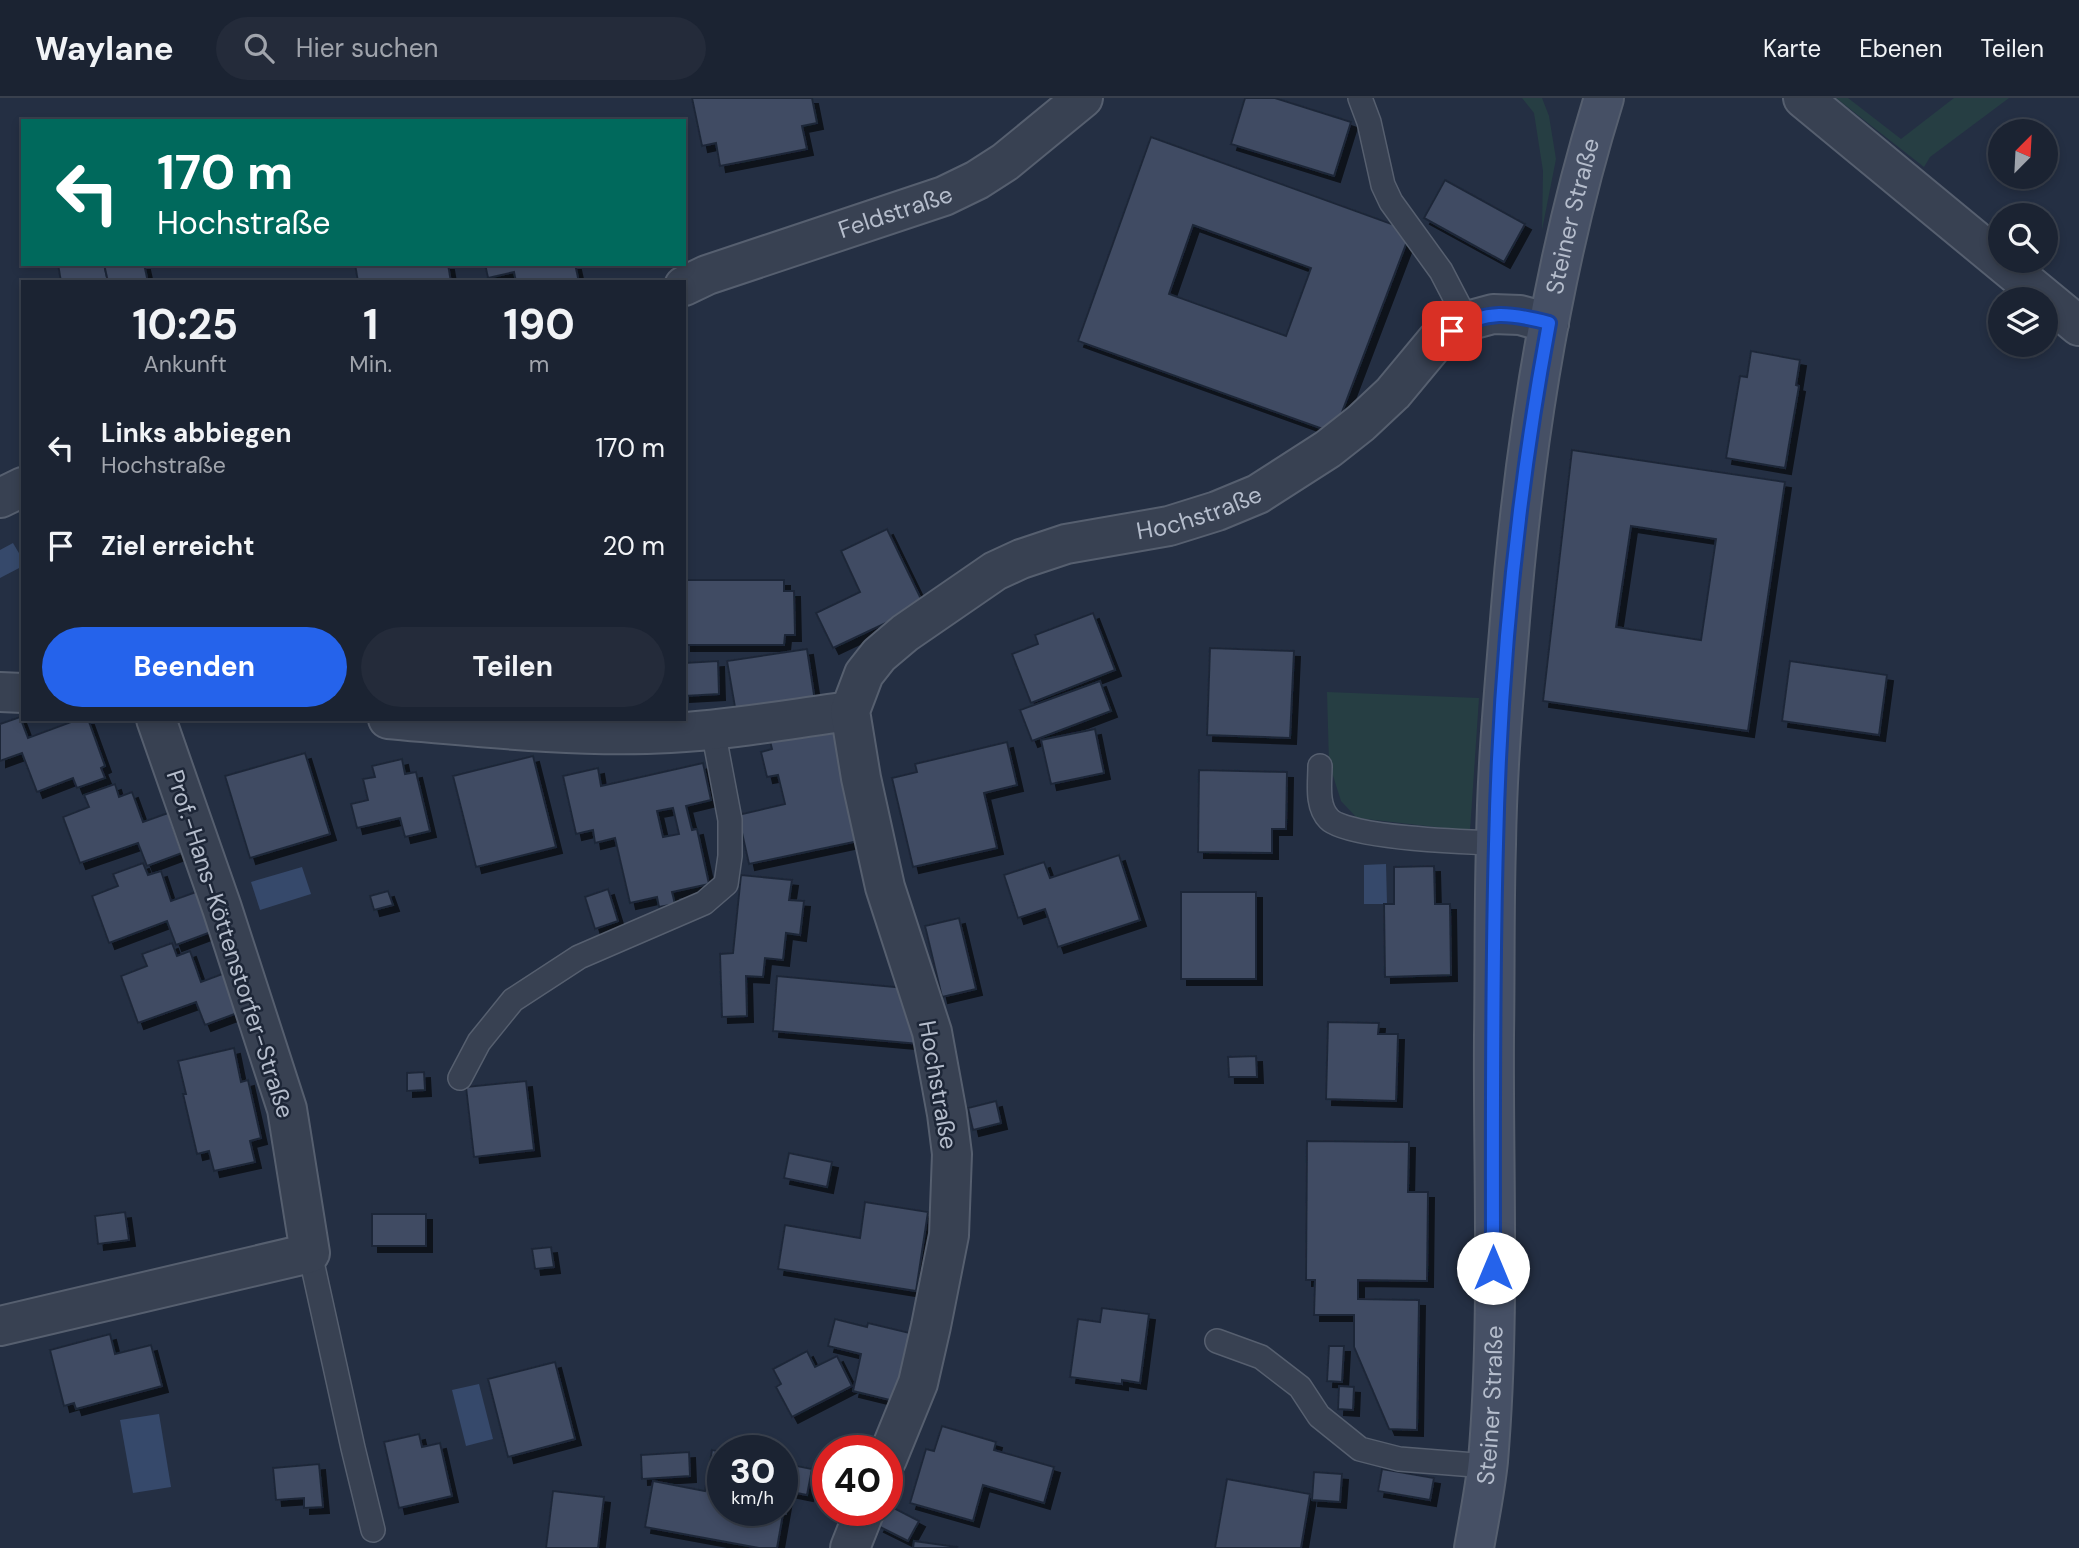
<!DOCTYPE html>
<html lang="de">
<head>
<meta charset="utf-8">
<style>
  :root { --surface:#1b2332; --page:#242b3a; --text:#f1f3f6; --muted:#a0a4ac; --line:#39404d; --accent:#2563eb }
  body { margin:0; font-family:"DM Sans",sans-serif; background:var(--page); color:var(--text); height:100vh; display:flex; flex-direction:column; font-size:26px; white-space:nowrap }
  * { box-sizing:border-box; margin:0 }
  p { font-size:23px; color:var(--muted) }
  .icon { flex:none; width:38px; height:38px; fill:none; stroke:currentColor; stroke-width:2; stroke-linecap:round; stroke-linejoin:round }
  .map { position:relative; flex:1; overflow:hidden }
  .details { position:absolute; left:21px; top:182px; width:665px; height:441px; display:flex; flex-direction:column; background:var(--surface); border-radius:0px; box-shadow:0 4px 10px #0003,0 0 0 2px var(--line) }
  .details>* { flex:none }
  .top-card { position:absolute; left:21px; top:21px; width:665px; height:147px; border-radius:0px; box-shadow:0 4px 10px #0003,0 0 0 2px var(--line); background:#00695c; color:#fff; overflow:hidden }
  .needle { width:46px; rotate:24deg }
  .controls { position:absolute; left:1988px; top:21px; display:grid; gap:14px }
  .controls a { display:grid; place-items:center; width:70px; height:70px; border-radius:50%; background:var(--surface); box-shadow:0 4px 10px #0003,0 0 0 2px var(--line); font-size:35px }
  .speed { position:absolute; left:707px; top:1337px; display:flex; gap:14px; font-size:35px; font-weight:700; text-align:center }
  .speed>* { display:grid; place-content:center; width:91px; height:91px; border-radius:50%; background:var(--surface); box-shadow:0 4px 10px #0003,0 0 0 2px var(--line); line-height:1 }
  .speed small { font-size:18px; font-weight:400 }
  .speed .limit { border:10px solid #d22; background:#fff; color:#111 }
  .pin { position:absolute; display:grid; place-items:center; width:60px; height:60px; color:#fff; margin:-30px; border-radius:14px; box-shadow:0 4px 10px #0006 }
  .me { position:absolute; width:77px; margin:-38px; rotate:0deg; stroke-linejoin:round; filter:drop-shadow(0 0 5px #0008) }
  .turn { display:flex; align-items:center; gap:24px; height:147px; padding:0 21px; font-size:32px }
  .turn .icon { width:91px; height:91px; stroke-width:2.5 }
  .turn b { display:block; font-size:49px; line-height:60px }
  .eta { display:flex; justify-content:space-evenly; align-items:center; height:119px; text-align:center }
  .eta b { font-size:42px; font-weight:700; line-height:49px }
  .primary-button { display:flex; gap:14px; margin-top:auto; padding:14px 21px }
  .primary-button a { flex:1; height:80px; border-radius:42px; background:var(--accent); color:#fff; font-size:28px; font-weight:700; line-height:80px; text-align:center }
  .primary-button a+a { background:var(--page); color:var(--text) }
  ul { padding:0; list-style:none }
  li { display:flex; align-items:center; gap:21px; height:98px; padding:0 21px }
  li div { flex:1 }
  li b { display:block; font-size:26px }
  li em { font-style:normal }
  header { display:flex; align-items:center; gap:42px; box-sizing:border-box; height:98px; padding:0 35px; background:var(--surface); border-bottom:2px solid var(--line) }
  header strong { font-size:33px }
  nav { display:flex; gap:38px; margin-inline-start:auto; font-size:24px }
  .search { width:490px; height:63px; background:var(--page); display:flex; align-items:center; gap:18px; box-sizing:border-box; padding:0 24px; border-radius:38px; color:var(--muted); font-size:26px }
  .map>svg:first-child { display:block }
</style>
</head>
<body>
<header>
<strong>Waylane</strong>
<div class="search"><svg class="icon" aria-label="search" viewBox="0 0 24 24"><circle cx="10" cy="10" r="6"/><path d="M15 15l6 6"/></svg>Hier suchen</div>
<nav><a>Karte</a><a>Ebenen</a><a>Teilen</a></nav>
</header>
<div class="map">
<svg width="2079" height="1450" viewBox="0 0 2079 1450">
  <defs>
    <filter id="shadow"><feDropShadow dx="6" dy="6" stdDeviation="0" flood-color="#0009"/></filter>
  </defs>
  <rect width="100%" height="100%" fill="#242f43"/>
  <g fill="#263e43">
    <polygon points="1522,0 1542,0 1549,18 1556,61 1542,132 1543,73 1534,15"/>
    <polygon points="1836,0 1848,0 1901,41 1954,0 2009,0 1930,59 1924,69"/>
    <polygon points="1327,594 1479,600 1470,733 1357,720 1341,703 1329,665"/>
  </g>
  <g fill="#36496b">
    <polygon points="13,445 23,462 23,468 0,480 0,452"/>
    <polygon points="1386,766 1387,806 1364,806 1364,767"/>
    <polygon points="302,769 311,796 260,812 251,784"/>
    <polygon points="479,1286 493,1341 466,1348 452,1292"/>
    <polygon points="159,1316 171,1389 133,1395 120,1322"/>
  </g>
  <g fill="#404c63" stroke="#1f2839" stroke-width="2" fill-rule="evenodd" filter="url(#shadow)">
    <polygon points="692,0 812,0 817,25 802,28 807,51 720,68 716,45 702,48"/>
    <polygon points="1245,0 1275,0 1351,24 1334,78 1231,46"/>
    <path d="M1151 39 1411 133 1334 335 1078 243ZM1193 127 1311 170 1286 238 1169 196Z"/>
    <polygon points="1445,82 1525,126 1504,164 1424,120"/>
    <polygon points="58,166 104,166 108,184 61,184"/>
    <polygon points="104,166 144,166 148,184 108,184"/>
    <polygon points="355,166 448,166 451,184 358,184"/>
    <polygon points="485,166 575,166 579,184 516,184 514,174 488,180"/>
    <polygon points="1751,253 1800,262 1796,287 1799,288 1785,370 1726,360 1740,278 1747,279"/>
    <path d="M1572 352 1785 384 1748 633 1543 603ZM1631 428 1716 441 1701 542 1616 529Z"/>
    <polygon points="887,431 924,507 833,550 816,515 860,494 841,453"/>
    <polygon points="684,482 784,482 784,493 794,493 795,537 785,537 784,547 685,547"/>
    <polygon points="1093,515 1115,572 1031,605 1012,556 1038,546 1035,537"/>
    <polygon points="1210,550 1294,553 1290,640 1207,637"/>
    <polygon points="807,551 815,603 736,615 727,563"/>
    <polygon points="718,563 719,596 684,598 684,565"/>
    <polygon points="1790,563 1887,577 1879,637 1782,623"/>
    <polygon points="1100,583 1111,613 1032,643 1020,612"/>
    <polygon points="20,619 28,640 79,621 88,621 105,668 101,670 105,680 77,690 73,680 37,694 22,655 0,663 0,626"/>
    <polygon points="836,620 863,742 749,766 738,717 785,706 778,677 767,679 761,654 772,651 768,635"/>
    <polygon points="1095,631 1104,675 1051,686 1041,642"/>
    <polygon points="1007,644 1017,687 984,695 997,750 913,769 892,680 917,674 915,666"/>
    <polygon points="305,655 330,736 250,760 225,678"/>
    <polygon points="533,658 556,749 476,769 453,678"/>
    <polygon points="402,661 405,676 416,674 430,733 405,739 400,720 357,730 351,706 368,702 363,681 375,679 372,668"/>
    <path d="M703 665 711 702 686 708 692 732 697 731 709 786 672 794 675 806 659 809 657 799 630 805 615 740 595 745 593 732 576 736 563 678 598 670 601 688ZM673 710 679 736 663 739 657 713Z"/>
    <polygon points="1199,672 1287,674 1286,731 1272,731 1272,755 1198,754"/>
    <polygon points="115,686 119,699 132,694 143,724 168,715 182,755 147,768 138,745 80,765 63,719 89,709 84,697"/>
    <polygon points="1119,757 1140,822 1058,849 1045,811 1018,820 1004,777 1044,764 1050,780"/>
    <polygon points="143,765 148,777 161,773 171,803 196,794 211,834 176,847 167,823 109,845 92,798 118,788 113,776"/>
    <polygon points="1434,768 1435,806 1450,806 1451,877 1385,879 1384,806 1394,806 1394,769"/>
    <polygon points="741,777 792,782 789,802 804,803 800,837 786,835 783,862 765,860 763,879 746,878 747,918 722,919 720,856 733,855"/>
    <polygon points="608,791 618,823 595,831 585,799"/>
    <polygon points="388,793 393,807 374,812 370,798"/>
    <rect x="1181" y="794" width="75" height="87"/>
    <polygon points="959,820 976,891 942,899 925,828"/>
    <polygon points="172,845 177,858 190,853 201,884 225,875 240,914 205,927 196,904 138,925 121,878 147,868 142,856"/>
    <polygon points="777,878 916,891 931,947 773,933"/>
    <polygon points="1328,924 1379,925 1378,936 1398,936 1396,1003 1326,1001"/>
    <polygon points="234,950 241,984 248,982 261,1040 250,1043 255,1064 214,1073 209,1053 197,1056 183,996 186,996 178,963"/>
    <polygon points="1256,958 1257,979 1229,979 1228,959"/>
    <polygon points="424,974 425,992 407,993 407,975"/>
    <polygon points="526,983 534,1052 474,1059 466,989"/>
    <polygon points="996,1003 1001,1025 973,1032 968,1010"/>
    <polygon points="1307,1043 1409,1044 1408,1094 1428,1094 1427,1183 1358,1182 1358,1201 1419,1202 1417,1332 1389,1331 1354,1249 1354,1217 1314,1217 1315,1182 1306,1182"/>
    <polygon points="789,1055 832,1064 827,1089 784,1080"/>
    <polygon points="865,1104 928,1114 916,1193 778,1171 785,1127 860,1140"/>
    <polygon points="125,1114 129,1142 98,1146 95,1118"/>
    <rect x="372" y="1116" width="54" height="32"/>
    <polygon points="551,1149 554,1169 535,1171 532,1151"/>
    <polygon points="1102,1210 1149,1216 1140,1285 1122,1282 1122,1286 1070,1279 1078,1221 1100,1224"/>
    <polygon points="835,1221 867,1229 868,1225 914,1236 898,1304 853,1293 861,1256 828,1248"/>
    <polygon points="110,1236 115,1256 151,1247 162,1288 76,1311 74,1305 64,1308 50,1252"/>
    <polygon points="1329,1248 1344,1248 1342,1284 1327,1283"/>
    <polygon points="807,1253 815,1269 837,1258 852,1288 792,1319 776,1289 781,1286 773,1271"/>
    <polygon points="555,1264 575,1341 508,1359 488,1281"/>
    <polygon points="1339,1288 1354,1289 1353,1312 1338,1311"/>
    <polygon points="942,1328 996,1344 994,1352 1054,1369 1044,1405 983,1387 973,1423 910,1405 926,1351 934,1353"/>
    <polygon points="419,1336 422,1349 440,1345 452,1398 399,1410 384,1344"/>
    <polygon points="712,1352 723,1354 723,1412 782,1412 782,1365 812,1371 807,1397 787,1393 777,1450 759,1450 645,1429 653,1383 705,1393"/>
    <polygon points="689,1354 690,1378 642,1381 641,1357"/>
    <polygon points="319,1366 323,1409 304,1410 304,1400 276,1402 273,1370"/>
    <polygon points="1382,1371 1434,1380 1430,1402 1378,1393"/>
    <polygon points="1314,1374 1342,1376 1340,1404 1312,1402"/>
    <polygon points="1227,1381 1310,1396 1301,1450 1215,1450"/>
    <polygon points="553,1393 604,1399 598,1450 546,1450"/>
    <polygon points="888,1407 919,1423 908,1443 878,1428 887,1412"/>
    <polygon points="914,1443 957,1449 956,1450 913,1450"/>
  </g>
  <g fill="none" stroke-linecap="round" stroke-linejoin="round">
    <defs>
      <g id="lane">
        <polyline points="1360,0 1369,24 1383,87 1391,104 1441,173 1467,223"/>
        <path d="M1320 668C1320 685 1316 708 1329 721 1347 740 1465 744 1496 745"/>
        <polyline points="460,980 479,944 513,902 579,859 704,805 726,786 730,758 730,722 713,632"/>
        <polyline points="310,1155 353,1350 373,1432"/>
        <polyline points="1217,1243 1261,1259 1300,1289 1319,1318 1360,1351 1399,1361 1487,1368"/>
      </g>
      <g id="street">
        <polyline points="1803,0 2079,228"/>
        <path id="s1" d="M684 188 707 177 944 98 977 82 1005 64 1083 0"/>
        <polyline points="0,400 23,389"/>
        <polyline points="0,594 23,595"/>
        <path d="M388 621C479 629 579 640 670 635 730 632 790 621 850 613"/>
        <polyline points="0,1228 310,1155 287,1011 222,810 156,621"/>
        <path id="s2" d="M887 1361 918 1285 931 1228 949 1137 952 1056 947 1016 932 934 885 789 861 680 850 613 864 576 879 557 905 535 995 473 1021 461 1066 446 1169 428 1217 413 1258 396 1328 351 1361 325 1393 295 1437 242 1467 223 1493 216 1520 217 1549 225"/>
        <polyline points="850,1450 865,1412"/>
      </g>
      <g id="secondary">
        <path id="s3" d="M1474 1450C1479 1421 1485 1392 1488 1363 1500 1222 1493 1079 1494 937 1495 874 1494 810 1496 746 1497 675 1503 604 1509 534 1523 354 1550 173 1604 0"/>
      </g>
    </defs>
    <use href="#lane" stroke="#565f6f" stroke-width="26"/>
    <use href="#street" stroke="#565f6f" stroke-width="42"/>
    <use href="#secondary" stroke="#565f6f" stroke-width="42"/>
    <use href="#lane" stroke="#384152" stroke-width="23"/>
    <use href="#street" stroke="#384152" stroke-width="38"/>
    <use href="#secondary" stroke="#465065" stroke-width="38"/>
  </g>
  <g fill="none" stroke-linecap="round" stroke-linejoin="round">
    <defs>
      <path id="route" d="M1452 233C1486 211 1511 215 1549 225 1517 396 1500 572 1496 746 1492 887 1493 1029 1493 1170"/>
    </defs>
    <use href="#route" stroke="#184099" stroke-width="18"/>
    <use href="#route" stroke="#2563eb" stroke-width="12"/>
  </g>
  <g text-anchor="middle" stroke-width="5" stroke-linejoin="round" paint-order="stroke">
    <g font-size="24" fill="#b5bdcc" stroke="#1d2637">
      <text dy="8" stroke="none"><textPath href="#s1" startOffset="224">Feldstraße</textPath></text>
      <text dy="8" stroke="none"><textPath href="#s3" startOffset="1339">Steiner Straße</textPath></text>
      <text dy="8" stroke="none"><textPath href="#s2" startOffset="1190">Hochstraße</textPath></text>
      <text transform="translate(230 846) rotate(72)" y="8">Prof.-Hans-Köttenstorfer-Straße</text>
      <text transform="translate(938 987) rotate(80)" y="8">Hochstraße</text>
      <text dy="8" stroke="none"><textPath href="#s3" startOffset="144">Steiner Straße</textPath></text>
    </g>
  </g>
</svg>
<div class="controls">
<a><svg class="needle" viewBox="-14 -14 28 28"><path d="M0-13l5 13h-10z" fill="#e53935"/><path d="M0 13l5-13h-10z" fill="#a0a4ac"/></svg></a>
<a><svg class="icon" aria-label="search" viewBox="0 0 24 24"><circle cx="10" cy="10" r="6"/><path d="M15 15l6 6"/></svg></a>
<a><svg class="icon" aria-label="layers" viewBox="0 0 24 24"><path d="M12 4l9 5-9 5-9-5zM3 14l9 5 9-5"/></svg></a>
</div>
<div class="speed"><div>30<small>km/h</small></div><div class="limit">40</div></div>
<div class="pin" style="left:1452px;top:233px;background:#d93025"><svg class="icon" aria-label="arrive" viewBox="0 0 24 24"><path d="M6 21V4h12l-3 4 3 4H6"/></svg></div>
<svg class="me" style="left:1493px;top:1170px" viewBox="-20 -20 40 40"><circle r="19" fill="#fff"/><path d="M0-13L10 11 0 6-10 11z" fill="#2563eb"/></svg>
<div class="top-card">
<div class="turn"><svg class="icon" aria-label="left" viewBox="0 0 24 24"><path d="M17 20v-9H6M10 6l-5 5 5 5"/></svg><div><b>170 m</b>Hochstraße</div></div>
</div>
<section class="details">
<div class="eta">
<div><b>10:25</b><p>Ankunft</p></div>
<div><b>1</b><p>Min.</p></div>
<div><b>190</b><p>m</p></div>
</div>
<ul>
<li><svg class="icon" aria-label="left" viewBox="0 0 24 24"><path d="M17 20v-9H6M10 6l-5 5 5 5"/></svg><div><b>Links abbiegen</b><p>Hochstraße</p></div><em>170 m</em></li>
<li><svg class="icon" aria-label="arrive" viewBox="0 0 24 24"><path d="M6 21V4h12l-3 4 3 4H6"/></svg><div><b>Ziel erreicht</b></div><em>20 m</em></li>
</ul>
<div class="primary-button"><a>Beenden</a><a>Teilen</a></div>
</section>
</div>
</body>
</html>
